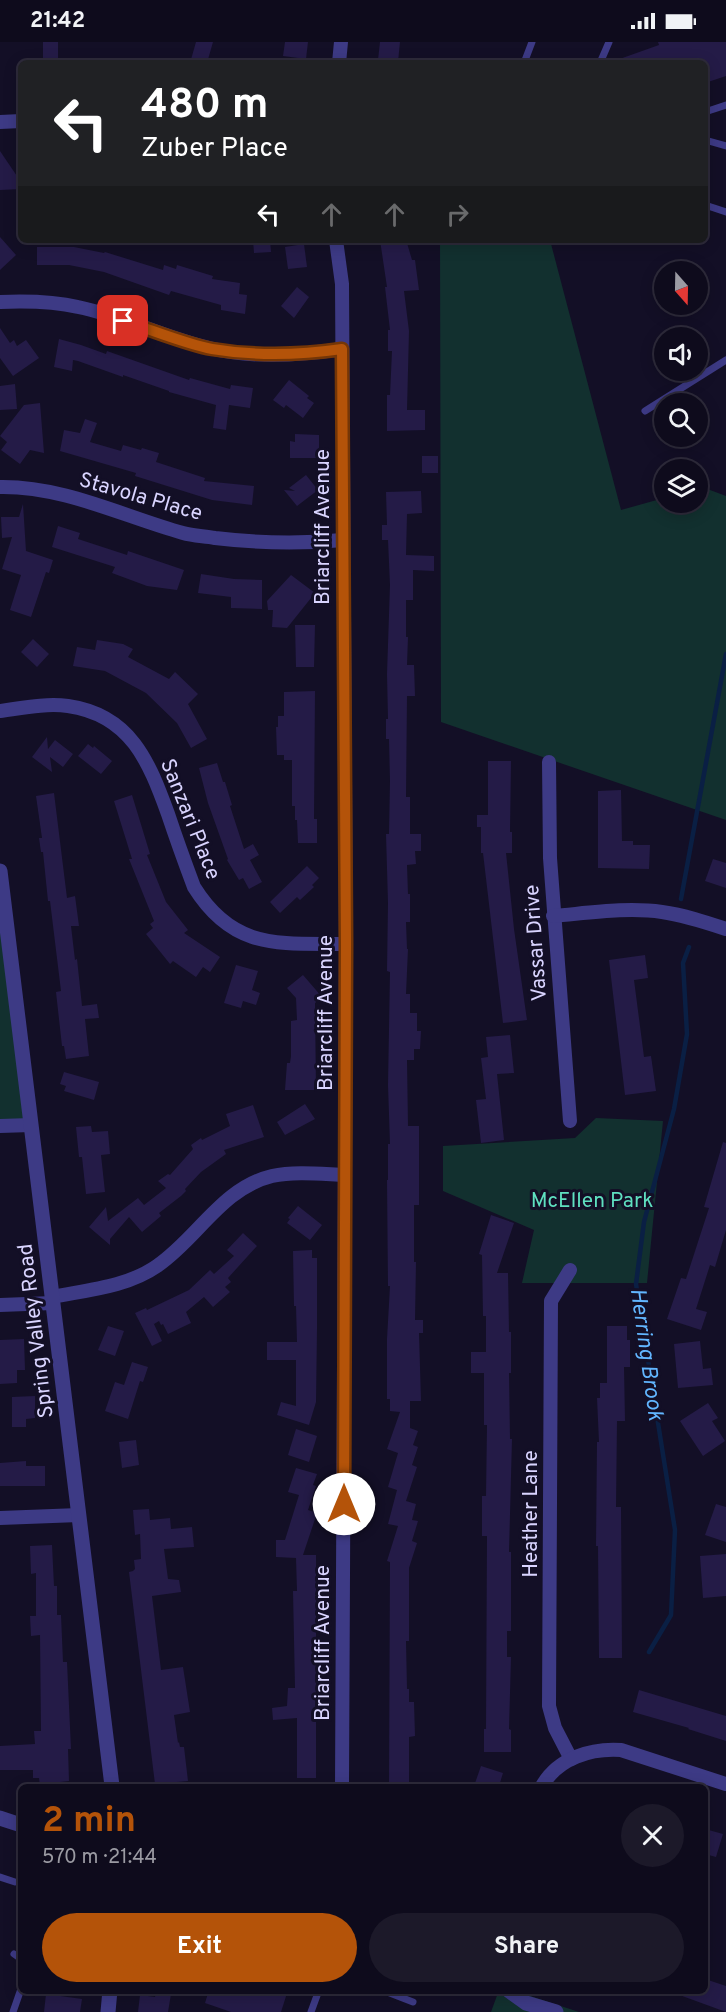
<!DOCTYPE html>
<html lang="en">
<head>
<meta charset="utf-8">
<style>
  :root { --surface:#0e0b1c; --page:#1c1929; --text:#f1f3f6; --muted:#9b9ba3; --line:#2e2b3b; --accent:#b45309 }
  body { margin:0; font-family:Overpass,sans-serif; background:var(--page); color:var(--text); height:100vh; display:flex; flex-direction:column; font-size:22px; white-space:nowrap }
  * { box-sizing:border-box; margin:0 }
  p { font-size:20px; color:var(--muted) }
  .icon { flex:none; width:33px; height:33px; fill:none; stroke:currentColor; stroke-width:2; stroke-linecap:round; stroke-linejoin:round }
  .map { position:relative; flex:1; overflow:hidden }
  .panel { position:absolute; left:18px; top:1742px; width:690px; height:210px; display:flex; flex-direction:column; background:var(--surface); border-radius:9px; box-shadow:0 3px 15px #0003,0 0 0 2px var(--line) }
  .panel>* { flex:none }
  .guide { position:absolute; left:18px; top:18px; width:690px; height:183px; border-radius:9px; box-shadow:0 3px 15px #0003,0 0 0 2px var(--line); background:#202124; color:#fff; overflow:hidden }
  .needle { width:39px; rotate:160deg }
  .fabs { position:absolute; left:654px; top:219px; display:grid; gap:12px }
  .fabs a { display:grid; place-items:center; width:54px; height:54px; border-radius:50%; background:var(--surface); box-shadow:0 3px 15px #0003,0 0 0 2px var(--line); font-size:30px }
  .pin { position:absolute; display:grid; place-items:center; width:51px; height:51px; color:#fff; margin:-26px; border-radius:12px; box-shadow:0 3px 9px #0006 }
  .me { position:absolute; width:66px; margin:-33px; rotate:0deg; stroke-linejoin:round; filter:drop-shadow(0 0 4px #0008) }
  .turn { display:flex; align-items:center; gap:21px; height:126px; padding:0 24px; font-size:27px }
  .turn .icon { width:78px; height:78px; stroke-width:2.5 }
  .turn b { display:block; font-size:42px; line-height:51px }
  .lanes { display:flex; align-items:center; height:57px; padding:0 24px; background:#0003; justify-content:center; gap:30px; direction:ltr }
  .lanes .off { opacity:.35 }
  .round { display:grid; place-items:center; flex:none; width:63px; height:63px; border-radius:32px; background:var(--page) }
  .headline { display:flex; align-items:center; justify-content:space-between; height:102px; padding:0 24px }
  h1 { font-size:36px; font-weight:700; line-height:45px; color:var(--accent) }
  .button { display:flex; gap:12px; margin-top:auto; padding:12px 24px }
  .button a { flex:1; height:69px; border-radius:36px; background:var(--accent); color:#fff; font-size:24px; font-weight:700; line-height:69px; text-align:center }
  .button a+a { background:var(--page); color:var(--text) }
  .status { display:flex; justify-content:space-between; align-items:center; height:42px; padding:0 30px; background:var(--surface); direction:ltr }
  .status svg { height:16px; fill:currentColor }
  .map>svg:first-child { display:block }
</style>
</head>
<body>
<div class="status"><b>21:42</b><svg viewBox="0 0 49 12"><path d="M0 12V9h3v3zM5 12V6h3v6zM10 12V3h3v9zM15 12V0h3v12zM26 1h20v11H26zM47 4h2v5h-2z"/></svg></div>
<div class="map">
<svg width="726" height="1970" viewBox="0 0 726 1970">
  <rect width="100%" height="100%" fill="#130f26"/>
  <g fill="#12302f">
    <polygon points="440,198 550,198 621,468 664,456 664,460 698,460 698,446 702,445 726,454 726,778 441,680"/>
    <polygon points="0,829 31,1083 0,1084"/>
    <polygon points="596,1076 663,1079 647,1241 522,1241 534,1188 443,1149 443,1104 575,1096"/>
    <polygon points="499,1948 515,1949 579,1970 491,1970"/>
  </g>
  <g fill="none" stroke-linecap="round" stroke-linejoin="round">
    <g stroke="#0a1f44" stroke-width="4.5">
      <polyline points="681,857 726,612"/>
      <polyline points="649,1610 671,1573 675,1488 636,1242 644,1180 674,1067 687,992 683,921 689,905"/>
    </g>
  </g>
  <g fill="#241b47">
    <rect x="43" y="0" width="15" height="21"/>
    <polygon points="196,0 213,0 207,21 190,21"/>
    <polygon points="285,0 308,0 306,17 283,14"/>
    <polygon points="380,0 400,0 398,20 378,18"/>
    <polygon points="658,0 726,0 726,34 705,41 705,21 614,21 614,19 659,3"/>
    <polygon points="0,109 21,140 21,147 0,148"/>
    <polygon points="0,195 16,213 0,228"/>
    <polygon points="253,198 270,198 271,210 254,211"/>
    <polygon points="380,198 399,198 399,202 407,201 412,218 415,218 419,248 404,249 409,289 407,368 425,368 425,388 387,389 387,353 390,353 392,309 388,309 388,288 390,288 385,245 387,245"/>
    <polygon points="304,202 307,225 288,227 285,205"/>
    <polygon points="37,205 74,205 104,211 105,210 163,228 164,223 176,227 177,223 213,234 212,237 240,241 239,252 247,253 245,272 221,268 221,263 171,249 169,253 104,230 69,223 37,223"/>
    <polygon points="297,245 309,255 294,276 281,264"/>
    <polygon points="0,286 10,301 14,298 17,304 26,298 39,316 13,334 0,316"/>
    <polygon points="59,297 81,303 106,312 107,309 189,338 190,336 230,347 231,343 253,346 250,366 229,363 226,388 213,386 216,363 169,350 169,349 123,333 123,335 78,319 73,318 72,329 54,325"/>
    <polygon points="289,338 309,354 307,356 314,361 303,376 286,363 284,366 273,358"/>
    <polygon points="15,342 17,367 0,368 0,344"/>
    <polygon points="40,361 44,411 30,408 20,422 1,408 7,400 0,394 24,363"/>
    <polygon points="85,377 97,381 90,400 121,409 123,403 141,408 142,406 159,411 156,420 205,436 204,439 254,444 252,463 212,458 135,434 136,431 60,409 64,388 80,391"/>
    <polygon points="295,392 319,393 319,416 290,416 290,399 295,400"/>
    <rect x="422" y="414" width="16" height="17"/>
    <polygon points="306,433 318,448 297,464 284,448 295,449 289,446"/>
    <polygon points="421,449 422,471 407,472 406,513 434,514 434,529 413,528 413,558 406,558 406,595 408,595 407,623 414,623 415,654 407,654 406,755 410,755 410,792 421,792 421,809 415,809 416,822 407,823 408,852 410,852 410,880 406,880 407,907 408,907 406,952 410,952 410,971 417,971 417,989 421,989 420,1007 414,1007 414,1018 407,1018 408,1084 419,1084 419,1163 414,1163 414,1220 416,1220 415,1278 423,1278 423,1291 419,1291 421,1359 410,1359 410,1386 418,1389 413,1403 418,1405 412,1423 417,1425 406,1459 416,1462 412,1478 418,1479 412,1499 417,1501 409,1526 409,1599 406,1599 407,1647 409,1647 409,1660 414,1660 415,1694 409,1695 409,1744 389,1744 390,1520 387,1519 398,1484 388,1482 397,1448 388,1445 398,1411 387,1407 400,1370 390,1369 390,1357 387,1357 387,1297 390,1244 388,1244 387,1138 388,1138 388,1102 390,1102 388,1043 390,930 387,929 388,861 386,792 389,792 390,739 389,697 386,697 386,677 388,677 387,632 390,543 388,498 382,498 382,483 387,483 386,450"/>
    <polygon points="23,462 26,509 53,518 49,531 46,530 31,575 10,568 21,533 2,527 12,495 2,496 1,475 19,475"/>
    <polygon points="58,484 80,491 78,497 127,513 128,509 184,528 177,548 147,544 112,531 115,525 52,505"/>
    <polygon points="201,532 234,537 262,538 262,567 231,566 231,555 198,551"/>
    <polygon points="291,533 315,551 287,586 272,585 273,568 268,568 267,559"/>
    <polygon points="295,583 315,583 314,625 296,625"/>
    <polygon points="33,597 49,612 37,625 21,610"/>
    <polygon points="97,598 123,602 133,607 128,615 169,637 175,630 198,652 188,662 207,697 191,706 177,681 146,651 105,629 73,624 77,605 95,608"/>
    <polygon points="315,649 314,777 317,777 317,801 298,801 297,778 295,778 295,764 292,764 292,718 284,718 284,713 277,713 276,685 278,685 278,674 284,674 284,650"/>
    <polygon points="47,695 48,707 55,698 73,712 63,725 50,715 52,730 32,715"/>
    <polygon points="88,702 93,706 94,704 112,719 101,732 78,714"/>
    <polygon points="488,719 511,719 510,790 512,790 512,811 506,811 514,887 527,978 503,981 483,811 481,811 481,785 477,785 477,773 488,773"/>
    <polygon points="217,721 223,740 225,740 232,763 230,764 244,807 253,802 259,813 250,818 262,840 249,847 243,836 239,838 227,818 228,817 208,761 199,726"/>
    <polygon points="621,748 622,799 633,799 633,803 650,803 649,827 598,826 598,749"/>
    <polygon points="54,751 67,856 75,854 79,884 71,884 75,918 77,917 82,964 97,962 99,976 85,977 89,1014 66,1017 64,1004 62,1004 56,950 61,949 50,859 48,859 43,810 41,810 39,796 42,796 36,754"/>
    <polygon points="132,753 150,812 147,813 166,860 188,888 184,891 220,915 210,930 203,925 196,935 173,919 170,922 146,892 153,886 150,882 154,879 129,817 132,817 114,759"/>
    <polygon points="713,817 726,821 726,846 705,839"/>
    <polygon points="307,824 319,836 312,843 314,845 300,858 297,855 280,871 270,860"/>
    <polygon points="645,913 648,936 634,938 644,1015 651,1014 656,1049 625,1053 609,918"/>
    <polygon points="236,923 258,929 252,948 260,951 256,963 243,959 241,966 224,961"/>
    <polygon points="303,933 322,955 315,961 316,1048 285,1048 287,1021 290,1021 291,1014 291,979 297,978 296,956 287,946"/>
    <polygon points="510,993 514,1031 497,1032 504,1098 481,1101 476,1058 486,1057 481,1016 488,1015 486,995"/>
    <polygon points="64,1030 99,1040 94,1058 64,1049 66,1044 60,1042"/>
    <polygon points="305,1062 315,1077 285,1093 277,1080"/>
    <polygon points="253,1063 264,1095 224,1108 226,1112 201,1130 185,1147 186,1149 181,1154 159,1171 161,1174 142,1190 129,1175 110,1197 110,1203 89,1185 106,1165 108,1179 138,1156 144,1163 166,1146 158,1139 168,1132 170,1133 193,1107 191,1103 201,1096 202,1098 230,1084 226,1072"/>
    <polygon points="91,1084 92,1090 108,1089 110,1112 101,1113 105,1150 86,1152 82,1115 79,1115 76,1085"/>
    <polygon points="723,1100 726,1101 726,1188 715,1225 710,1223 696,1267 707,1270 701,1288 667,1277 681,1236 686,1237 709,1166 704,1165"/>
    <polygon points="298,1164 322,1183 310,1198 287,1181 290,1177 288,1176"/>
    <polygon points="491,1173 514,1181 497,1231 508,1231 509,1290 511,1290 511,1331 509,1331 510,1397 512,1397 509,1510 511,1510 511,1589 507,1589 507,1615 511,1615 509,1687 511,1688 511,1710 484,1710 484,1687 486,1687 487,1494 482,1494 482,1454 486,1454 487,1383 484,1383 484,1331 471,1331 471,1310 486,1310 486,1274 483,1274 482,1213 479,1212"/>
    <polygon points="243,1191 257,1204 228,1236 231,1240 225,1245 230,1250 213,1265 204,1255 186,1270 191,1281 168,1292 163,1282 161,1283 159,1279 154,1282 153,1280 162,1299 152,1304 135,1271 146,1266 147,1268 189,1248 210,1228 214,1232 234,1214 227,1208"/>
    <polygon points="312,1208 312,1216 317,1216 317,1287 316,1360 309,1383 277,1373 281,1360 296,1364 296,1318 267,1318 267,1300 297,1300 296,1264 294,1264 293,1209"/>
    <polygon points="108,1284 124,1289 115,1314 98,1308"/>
    <polygon points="607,1284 627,1284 627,1298 630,1298 630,1325 624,1325 625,1379 617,1379 616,1465 621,1465 622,1616 599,1616 598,1504 596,1504 597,1400 599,1400 597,1356 600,1356 600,1341 607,1341"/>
    <polygon points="24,1297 25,1328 17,1328 17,1341 0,1342 0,1298"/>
    <polygon points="700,1299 703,1327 711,1326 713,1343 678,1346 674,1302"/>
    <polygon points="132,1320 148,1325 143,1340 140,1339 128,1377 105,1369 115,1340 124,1343"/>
    <polygon points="35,1354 35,1376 26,1377 26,1385 12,1385 12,1355"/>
    <polygon points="708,1361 718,1376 712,1379 725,1399 703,1414 680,1379"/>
    <polygon points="296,1387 317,1394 309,1420 288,1413"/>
    <polygon points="136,1398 139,1423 122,1426 119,1400"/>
    <polygon points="26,1419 26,1424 45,1424 45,1444 0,1444 0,1421"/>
    <polygon points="296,1426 317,1432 313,1443 316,1444 308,1468 317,1471 303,1513 316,1513 316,1736 297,1736 297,1676 273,1678 272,1666 287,1664 288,1646 295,1646 293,1549 297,1549 296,1516 276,1515 276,1498 285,1498 299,1453 288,1450"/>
    <polygon points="716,1462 726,1465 726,1500 705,1493"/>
    <polygon points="149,1467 150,1478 170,1476 171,1487 192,1485 194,1505 164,1507 168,1537 179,1538 181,1550 152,1554 161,1628 183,1625 190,1670 174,1673 178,1701 179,1700 180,1705 184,1705 188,1739 155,1742 129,1530 133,1529 135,1527 134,1518 141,1517 140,1492 135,1493 133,1468"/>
    <polygon points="52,1503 54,1544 57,1544 57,1573 61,1573 63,1620 67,1620 71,1707 68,1707 69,1739 60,1740 60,1744 40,1744 39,1736 33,1736 33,1728 0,1728 0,1704 35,1702 34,1689 41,1689 40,1593 31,1594 30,1574 36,1574 36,1531 31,1532 30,1504"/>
    <polygon points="726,1512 726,1554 703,1556 700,1514"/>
    <polygon points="639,1648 726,1674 726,1699 688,1687 689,1686 633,1670"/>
    <polygon points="481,1724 503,1731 499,1744 474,1744"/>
    <polygon points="705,1787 723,1792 716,1815 705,1812"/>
    <polygon points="705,1937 726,1944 726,1970 674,1951 675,1948 705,1948"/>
    <polygon points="209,1948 288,1948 281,1970 231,1970 205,1961"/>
    <polygon points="156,1950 171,1952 168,1970 138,1970 140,1953 155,1955"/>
    <polygon points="46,1952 82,1957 80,1970 44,1970"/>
  </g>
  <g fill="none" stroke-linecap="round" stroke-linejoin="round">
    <g stroke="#3d3a85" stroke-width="7">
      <polyline points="524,21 532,0"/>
      <polyline points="600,21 609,0"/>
      <polyline points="705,70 726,63"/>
      <polyline points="705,98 726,104"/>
      <polyline points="705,163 726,170"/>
      <polyline points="645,369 726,318"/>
      <polyline points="0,1835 15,1840"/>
      <polyline points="14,1912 21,1917"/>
      <polyline points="77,1948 110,1951"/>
      <polyline points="382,1948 413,1960"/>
      <polyline points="13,1970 21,1947"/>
      <polyline points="311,1970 319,1948"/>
    </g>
    <g stroke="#3d3a85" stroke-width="14">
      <polyline points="339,21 341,0"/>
      <polyline points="0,80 21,79"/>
      <polyline points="336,198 342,242 346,902 342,1744"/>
      <path d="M0 260C26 259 52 259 78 265 123 274 165 296 209 306 250 316 302 313 342 307"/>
      <path d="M0 445C64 444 122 474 183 491 193 494 204 494 215 496 257 501 300 502 343 498"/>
      <path d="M0 669C22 666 46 661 68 664 131 673 149 720 168 772 176 796 185 821 194 845 234 909 280 901 346 902"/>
      <polyline points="549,720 550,816 570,1079"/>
      <path d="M553 874C589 871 627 865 662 870 684 873 705 880 726 887"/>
      <polyline points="0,1084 31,1083"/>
      <polyline points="570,1228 551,1259 549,1664 555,1686 571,1717"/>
      <path d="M52 1255C87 1248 127 1245 157 1224 197 1197 222 1146 272 1134 295 1129 321 1132 345 1133"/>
      <polyline points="0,1263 53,1261"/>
      <polyline points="0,1476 79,1473"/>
      <path d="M542 1744C558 1716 591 1706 621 1708L726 1742"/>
    </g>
    <g stroke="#3d3a85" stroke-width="15">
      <polyline points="0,829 112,1744"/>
      <polyline points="0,1776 21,1783"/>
      <polyline points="508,1948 526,1961 556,1970"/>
      <polyline points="108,1970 110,1948"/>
    </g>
  </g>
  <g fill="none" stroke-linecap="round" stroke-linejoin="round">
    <defs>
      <path id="route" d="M123 279C150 287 185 302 212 307 254 314 300 313 342 307L346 902 344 1462"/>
    </defs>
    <use href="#route" stroke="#753606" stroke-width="15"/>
    <use href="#route" stroke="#b45309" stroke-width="10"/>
  </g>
  <g text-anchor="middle" stroke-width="6" stroke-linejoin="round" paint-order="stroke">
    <g font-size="21" fill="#d9d4ff" stroke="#130f26">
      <text transform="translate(141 454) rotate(16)" y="7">Stavola Place</text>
      <text transform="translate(322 485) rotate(-90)" y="7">Briarcliff Avenue</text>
      <text transform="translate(191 777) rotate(68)" y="7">Sanzari Place</text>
      <text transform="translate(535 901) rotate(-94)" y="7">Vassar Drive</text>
      <text transform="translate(325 971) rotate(-90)" y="7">Briarcliff Avenue</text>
      <text transform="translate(35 1289) rotate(-97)" y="7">Spring Valley Road</text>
      <text transform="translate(530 1472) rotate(-90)" y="7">Heather Lane</text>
      <text transform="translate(322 1601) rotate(-90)" y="7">Briarcliff Avenue</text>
    </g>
    <g font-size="21" fill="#5fe0c0" stroke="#130f26">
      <text x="592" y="1165">McEllen Park</text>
    </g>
    <g font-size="22" font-style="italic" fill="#62b6ff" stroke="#130f26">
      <text transform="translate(648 1312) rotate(82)" y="8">Herring Brook</text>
    </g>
  </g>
</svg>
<div class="fabs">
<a><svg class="needle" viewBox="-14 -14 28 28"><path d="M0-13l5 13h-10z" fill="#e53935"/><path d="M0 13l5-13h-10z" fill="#9b9ba3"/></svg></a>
<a><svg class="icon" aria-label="sound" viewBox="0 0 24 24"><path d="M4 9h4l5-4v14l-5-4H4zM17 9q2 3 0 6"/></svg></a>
<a><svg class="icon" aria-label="search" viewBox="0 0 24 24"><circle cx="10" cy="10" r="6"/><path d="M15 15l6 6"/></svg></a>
<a><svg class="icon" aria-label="layers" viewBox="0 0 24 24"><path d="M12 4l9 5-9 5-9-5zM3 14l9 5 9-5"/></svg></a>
</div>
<div class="pin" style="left:123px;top:279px;background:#d93025"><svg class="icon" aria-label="arrive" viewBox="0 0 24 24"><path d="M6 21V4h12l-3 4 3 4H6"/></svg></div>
<svg class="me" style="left:344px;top:1462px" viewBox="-20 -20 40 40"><circle r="19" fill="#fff"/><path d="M0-13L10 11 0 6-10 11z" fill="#b45309"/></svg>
<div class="guide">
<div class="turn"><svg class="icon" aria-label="left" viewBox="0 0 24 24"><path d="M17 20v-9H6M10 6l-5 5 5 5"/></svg><div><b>480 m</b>Zuber Place</div></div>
<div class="lanes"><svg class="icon" aria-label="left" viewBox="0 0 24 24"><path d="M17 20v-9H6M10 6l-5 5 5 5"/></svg><svg class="icon off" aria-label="ahead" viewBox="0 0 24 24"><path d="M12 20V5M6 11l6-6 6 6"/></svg><svg class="icon off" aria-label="ahead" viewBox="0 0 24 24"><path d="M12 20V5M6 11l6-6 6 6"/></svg><svg class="icon off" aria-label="right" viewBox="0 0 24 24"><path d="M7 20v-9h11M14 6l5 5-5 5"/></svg></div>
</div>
<section class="panel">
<div class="headline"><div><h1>2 min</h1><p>570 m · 21:44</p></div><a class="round"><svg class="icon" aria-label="close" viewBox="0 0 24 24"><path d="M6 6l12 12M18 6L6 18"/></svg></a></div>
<div class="button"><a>Exit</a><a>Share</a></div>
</section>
</div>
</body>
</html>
